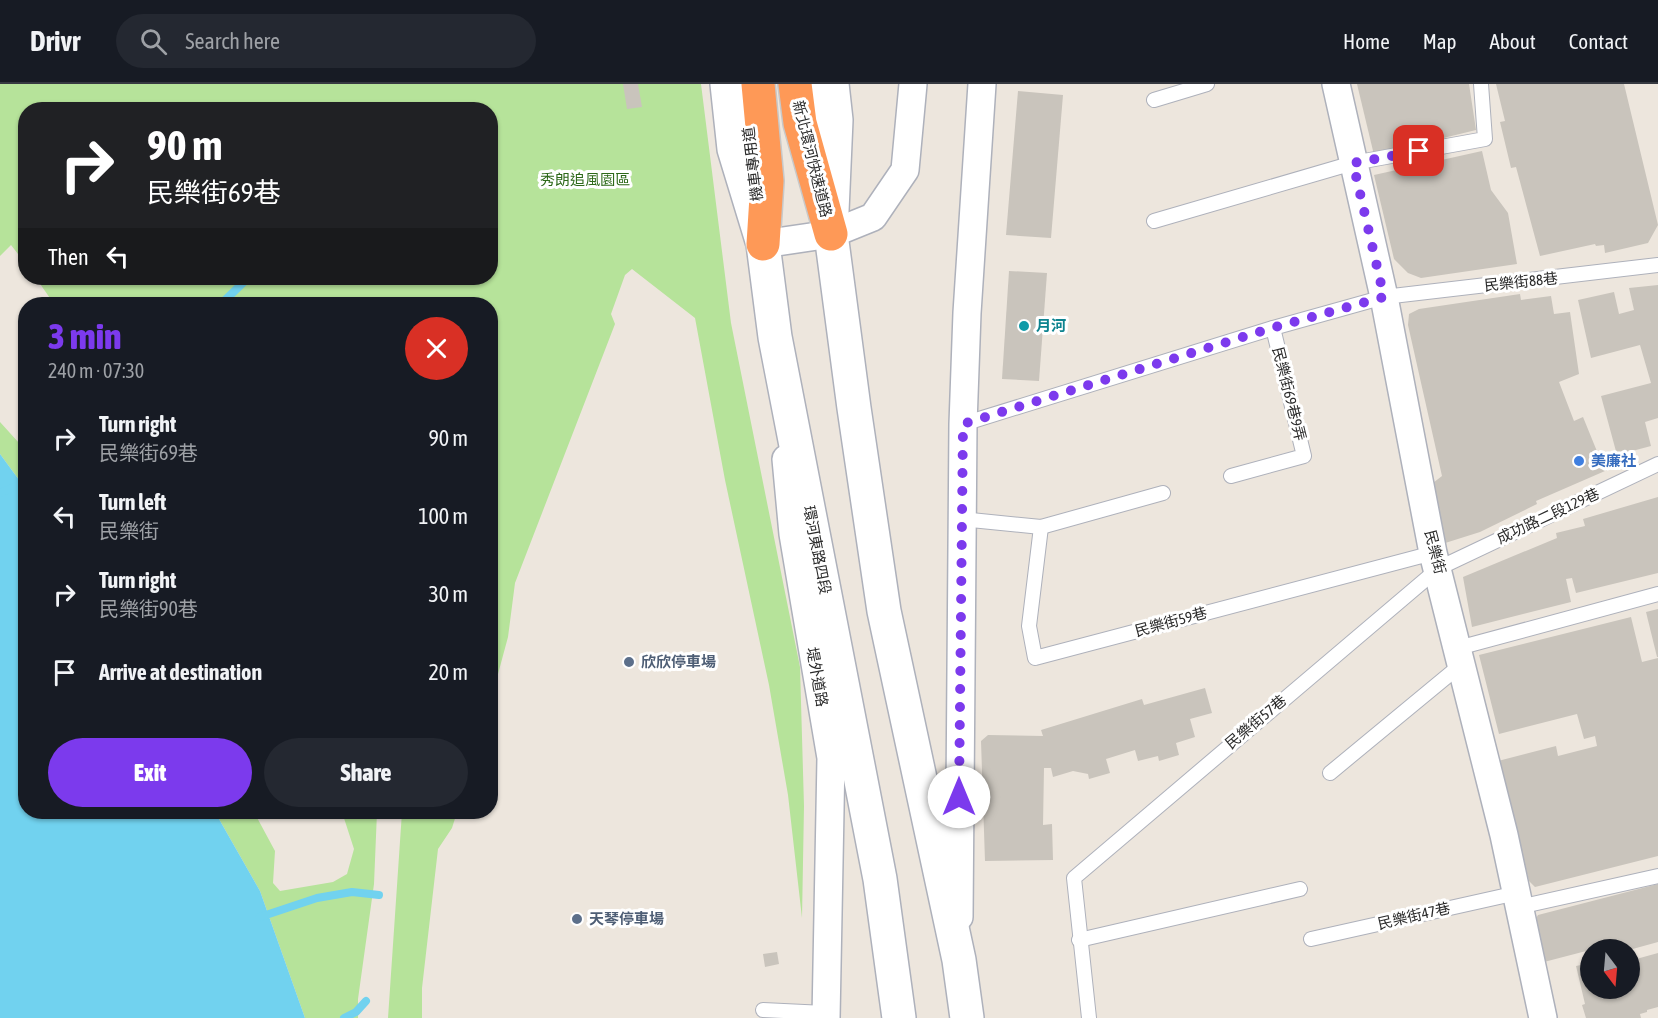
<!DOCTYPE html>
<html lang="en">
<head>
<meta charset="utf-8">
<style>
  :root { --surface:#171b24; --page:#242831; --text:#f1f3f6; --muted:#9ea1a6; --line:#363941; --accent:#7c3aed }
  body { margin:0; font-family:"Asap Condensed","Noto Sans TC",sans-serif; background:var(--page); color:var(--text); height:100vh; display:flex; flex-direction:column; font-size:22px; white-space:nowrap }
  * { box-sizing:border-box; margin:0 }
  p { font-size:20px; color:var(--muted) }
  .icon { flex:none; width:33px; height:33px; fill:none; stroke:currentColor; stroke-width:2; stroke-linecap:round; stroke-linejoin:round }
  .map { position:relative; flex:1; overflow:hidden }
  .side { position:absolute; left:18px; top:213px; width:480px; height:522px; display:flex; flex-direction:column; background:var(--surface); border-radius:24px; box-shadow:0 2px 4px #0004 }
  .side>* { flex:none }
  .hud { position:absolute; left:18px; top:18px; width:480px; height:183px; border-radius:24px; box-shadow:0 2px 4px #0004; background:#202124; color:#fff; overflow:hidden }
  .needle { width:39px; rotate:164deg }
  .tools { position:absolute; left:1580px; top:855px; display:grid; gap:12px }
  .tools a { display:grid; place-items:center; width:60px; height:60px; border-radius:50%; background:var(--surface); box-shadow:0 2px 4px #0004; font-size:30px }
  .pin { position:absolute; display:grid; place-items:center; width:51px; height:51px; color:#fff; margin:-26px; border-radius:12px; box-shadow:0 3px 9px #0006 }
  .me { position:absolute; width:66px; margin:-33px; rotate:0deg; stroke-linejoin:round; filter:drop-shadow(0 0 4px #0008) }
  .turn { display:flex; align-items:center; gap:21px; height:126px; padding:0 30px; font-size:27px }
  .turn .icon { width:78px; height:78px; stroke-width:2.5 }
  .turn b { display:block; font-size:42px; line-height:51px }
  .then { display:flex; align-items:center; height:57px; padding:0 30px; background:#0003; gap:12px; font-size:22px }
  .round { display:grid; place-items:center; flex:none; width:63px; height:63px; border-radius:32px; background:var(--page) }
  .overview { display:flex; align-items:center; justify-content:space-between; height:102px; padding:0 30px }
  h1 { font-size:36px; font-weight:800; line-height:45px; color:var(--accent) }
  .button { display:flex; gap:12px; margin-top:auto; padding:12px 30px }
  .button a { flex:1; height:69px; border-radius:36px; background:var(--accent); color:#fff; font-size:24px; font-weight:800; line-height:69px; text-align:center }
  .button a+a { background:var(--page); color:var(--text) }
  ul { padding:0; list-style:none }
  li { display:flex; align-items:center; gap:18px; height:78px; padding:0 30px }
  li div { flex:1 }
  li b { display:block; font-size:22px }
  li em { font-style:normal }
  header { display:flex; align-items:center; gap:36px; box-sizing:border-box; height:84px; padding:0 30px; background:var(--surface); border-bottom:2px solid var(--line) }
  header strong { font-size:28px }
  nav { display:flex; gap:33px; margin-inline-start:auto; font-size:21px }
  .search { width:420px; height:54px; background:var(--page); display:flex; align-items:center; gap:15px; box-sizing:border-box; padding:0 21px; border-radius:33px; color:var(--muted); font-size:22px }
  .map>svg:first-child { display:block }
</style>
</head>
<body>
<header>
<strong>Drivr</strong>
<div class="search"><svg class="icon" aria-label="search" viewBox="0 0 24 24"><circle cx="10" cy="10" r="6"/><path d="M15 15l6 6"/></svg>Search here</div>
<nav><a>Home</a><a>Map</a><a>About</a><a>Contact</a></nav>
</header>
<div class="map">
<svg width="1658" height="934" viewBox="0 0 1658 934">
  <rect width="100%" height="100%" fill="#ede6dd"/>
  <g fill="#b6e39a">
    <polygon points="0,0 701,0 731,239 800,583 804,722 802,834 788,711 769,601 725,396 695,234 632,185 625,191 611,230 615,240 515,499 508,553 491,616 490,220 54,220 36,194 490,194 490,26 26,26 25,179 11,161 0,172"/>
    <polygon points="0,338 19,359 25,356 25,404 0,370"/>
    <polygon points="215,728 254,728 275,767 273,799 280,807 333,798 347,790 354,765 342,728 377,728 374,800 358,915 358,934 305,934 260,807"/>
    <polygon points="402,728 457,728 452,744 438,765 422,904 422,934 388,934"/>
  </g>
  <polygon fill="#71d2ef" points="0,370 25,404 26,728 215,728 260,807 305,934 0,934"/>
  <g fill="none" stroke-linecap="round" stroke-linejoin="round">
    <g stroke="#71d2ef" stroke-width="8">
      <polyline points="221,220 248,194"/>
      <polyline points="0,409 26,398"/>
      <polyline points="260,833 317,814 352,808 379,811"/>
      <polyline points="344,934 356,928 366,917"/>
    </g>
  </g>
  <g fill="#c9c4bc">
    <polygon points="623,0 638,0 642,23 627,25"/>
    <polygon points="1357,0 1469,0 1476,46 1374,71"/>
    <polygon points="1496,0 1624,0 1658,141 1648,159 1605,169 1604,161 1596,162 1595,160 1540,172 1516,83 1511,84 1500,38 1505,37"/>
    <polygon points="1018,7 1063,11 1051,154 1006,151"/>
    <polygon points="1482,67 1491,106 1508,129 1517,180 1421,194 1408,189 1394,175 1374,91"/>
    <polygon points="1009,187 1047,189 1039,297 1002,295"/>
    <polygon points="1658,201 1658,334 1645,338 1651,362 1617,371 1601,312 1651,299 1640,261 1591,274 1578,216 1614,208 1619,230 1634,226 1629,204"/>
    <polygon points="1520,210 1521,216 1551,212 1554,230 1570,228 1579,290 1559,298 1574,337 1583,333 1605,387 1536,417 1537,420 1480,448 1442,460 1429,402 1442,392 1408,241 1409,230 1419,225"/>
    <polygon points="1658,413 1658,489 1576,509 1572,494 1566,495 1571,518 1472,543 1463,493 1557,454 1556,449 1585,442 1583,435"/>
    <polygon points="1658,525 1658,573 1657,573 1646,528"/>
    <polygon points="1631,533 1642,578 1658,574 1658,772 1535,803 1529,797 1498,677 1556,662 1558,672 1597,662 1595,652 1584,655 1577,630 1499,650 1479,571"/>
    <polygon points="1205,604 1212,629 1190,635 1195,653 1176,659 1179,671 1159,677 1158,672 1138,677 1135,666 1106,675 1110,689 1089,695 1088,690 1073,687 1053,693 1051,684 1044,684 1043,741 1052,740 1053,776 985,777 981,657 988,651 1043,652 1041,646 1142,615 1144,621"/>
    <polygon points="1658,800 1658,858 1629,866 1590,866 1544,878 1534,838 1538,831"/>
    <polygon points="777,868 779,880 765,883 763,870"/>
    <polygon points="1658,869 1658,923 1647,926 1647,928 1640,930 1641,934 1586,934 1582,921 1585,920 1576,882 1590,879 1590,904 1629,904 1629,877"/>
  </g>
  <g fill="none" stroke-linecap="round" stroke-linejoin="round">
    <defs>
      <g id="lane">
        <polyline points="1154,16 1207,0"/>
        <polyline points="1154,137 1353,79 1485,55 1481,0"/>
        <polyline points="963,340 1273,244 1384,213 1658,181"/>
        <polyline points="1231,392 1304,372 1273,244"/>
        <polyline points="961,435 1041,443 1163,409"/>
        <polyline points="1041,443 1029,542 1035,574 1433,469"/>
        <polyline points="1458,564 1658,510"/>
        <polyline points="1330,689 1462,580"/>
        <polyline points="1519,823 1658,792"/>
        <polyline points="1311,855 1517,809"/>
        <polyline points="1079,856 1300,805"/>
        <polyline points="763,926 825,929"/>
        <polyline points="1089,934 1074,794 1439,484 1658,380"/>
      </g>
      <g id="street">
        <polyline points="815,0 823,78"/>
        <polyline points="1336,0 1384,213 1433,469 1504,751 1543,934"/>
        <polyline points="760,141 763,160 831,150 873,133 905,86 913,0"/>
        <polyline points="786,375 793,450 831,674 826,934"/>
        <polyline points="959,833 963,340 967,229 982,0"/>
      </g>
      <g id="secondary">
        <polyline points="727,0 734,65 763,160 775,253 880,795 899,934"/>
        <polyline points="832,0 836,36 831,150 854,324 884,527 959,876 967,934"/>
      </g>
      <g id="highway">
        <polyline points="758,0 767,97 763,160"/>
        <polyline points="795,0 800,39 831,150"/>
      </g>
    </defs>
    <use href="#lane" stroke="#aeb1bb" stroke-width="16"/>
    <use href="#street" stroke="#aeb1bb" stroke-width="30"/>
    <use href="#secondary" stroke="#aeb1bb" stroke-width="36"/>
    <use href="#highway" stroke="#c8c8c8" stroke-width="36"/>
    <use href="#lane" stroke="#fff" stroke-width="14"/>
    <use href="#street" stroke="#fff" stroke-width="27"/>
    <use href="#secondary" stroke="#fff" stroke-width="33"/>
    <use href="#highway" stroke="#fe9957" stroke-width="33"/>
  </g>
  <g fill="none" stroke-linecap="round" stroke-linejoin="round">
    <polyline stroke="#7c3aed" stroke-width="10" stroke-dasharray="0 18" points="959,713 963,340 1272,244 1384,213 1353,79 1419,67"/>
  </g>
  <circle fill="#0f9aa8" stroke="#fff" stroke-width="2" cx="1024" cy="242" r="6"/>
  <circle fill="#3f7fe0" stroke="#fff" stroke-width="2" cx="1579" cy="377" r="6"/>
  <g fill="#5c6f8a" stroke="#fff" stroke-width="2">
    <circle cx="629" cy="578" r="6"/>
    <circle cx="577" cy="835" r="6"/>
  </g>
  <g text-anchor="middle" stroke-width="6" stroke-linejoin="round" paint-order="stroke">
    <g font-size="15" fill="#2b2b2b" stroke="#fff">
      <text transform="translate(812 75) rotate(76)" y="5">新北環河快速道路</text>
      <text transform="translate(753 80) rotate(-97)" y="5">機車專用道</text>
      <text transform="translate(1521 198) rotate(-6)" y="5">民樂街88巷</text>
      <text transform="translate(1289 310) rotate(76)" y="5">民樂街69巷9弄</text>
      <text transform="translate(1548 432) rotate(-25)" y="5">成功路二段129巷</text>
      <text transform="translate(817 466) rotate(79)" y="5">環河東路四段</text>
      <text transform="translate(1435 468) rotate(76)" y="5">民樂街</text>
      <text transform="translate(1171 538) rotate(-15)" y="5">民樂街59巷</text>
      <text transform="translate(817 593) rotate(80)" y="5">堤外道路</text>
      <text transform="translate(1256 638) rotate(-40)" y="5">民樂街57巷</text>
      <text transform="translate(1414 832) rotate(-13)" y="5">民樂街47巷</text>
    </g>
    <g font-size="15" fill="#2e691a" stroke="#fff">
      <text x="585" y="101">秀朗追風園區</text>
    </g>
    <g font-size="15" font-weight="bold" fill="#0d838f" stroke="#fff" text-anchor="start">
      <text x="1036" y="247">月河</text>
    </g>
    <g font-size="15" font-weight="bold" fill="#366cbe" stroke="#fff" text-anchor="start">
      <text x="1591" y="382">美廉社</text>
    </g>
    <g font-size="15" font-weight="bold" fill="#4e5e75" stroke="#fff" text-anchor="start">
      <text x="641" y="583">欣欣停車場</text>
      <text x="589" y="840">天琴停車場</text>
    </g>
  </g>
</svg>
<div class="tools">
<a><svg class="needle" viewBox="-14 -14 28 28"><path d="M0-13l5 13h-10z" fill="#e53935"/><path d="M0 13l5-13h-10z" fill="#9ea1a6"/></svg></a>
</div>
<div class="pin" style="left:1419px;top:67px;background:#d93025"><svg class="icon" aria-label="arrive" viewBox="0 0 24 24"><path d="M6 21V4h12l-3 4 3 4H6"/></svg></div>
<svg class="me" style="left:959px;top:713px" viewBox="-20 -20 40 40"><circle r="19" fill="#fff"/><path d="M0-13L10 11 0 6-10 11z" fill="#7c3aed"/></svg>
<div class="hud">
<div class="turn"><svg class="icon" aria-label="right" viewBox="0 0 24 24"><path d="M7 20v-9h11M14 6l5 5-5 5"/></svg><div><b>90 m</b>民樂街69巷</div></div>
<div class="then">Then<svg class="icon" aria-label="left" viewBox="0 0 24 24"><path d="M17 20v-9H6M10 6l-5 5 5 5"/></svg></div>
</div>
<section class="side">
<div class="overview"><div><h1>3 min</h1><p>240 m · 07:30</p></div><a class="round" style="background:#d93025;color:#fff"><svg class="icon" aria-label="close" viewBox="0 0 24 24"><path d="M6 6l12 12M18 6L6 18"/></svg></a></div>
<ul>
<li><svg class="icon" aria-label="right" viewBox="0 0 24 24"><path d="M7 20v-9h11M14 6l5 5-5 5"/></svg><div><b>Turn right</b><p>民樂街69巷</p></div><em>90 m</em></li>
<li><svg class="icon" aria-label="left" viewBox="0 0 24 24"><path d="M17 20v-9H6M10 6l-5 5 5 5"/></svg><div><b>Turn left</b><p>民樂街</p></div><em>100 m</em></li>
<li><svg class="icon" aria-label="right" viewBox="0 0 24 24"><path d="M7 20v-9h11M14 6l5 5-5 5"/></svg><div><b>Turn right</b><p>民樂街90巷</p></div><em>30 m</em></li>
<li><svg class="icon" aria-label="arrive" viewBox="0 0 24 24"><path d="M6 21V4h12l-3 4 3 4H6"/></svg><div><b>Arrive at destination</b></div><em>20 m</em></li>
</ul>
<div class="button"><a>Exit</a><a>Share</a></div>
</section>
</div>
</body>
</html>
